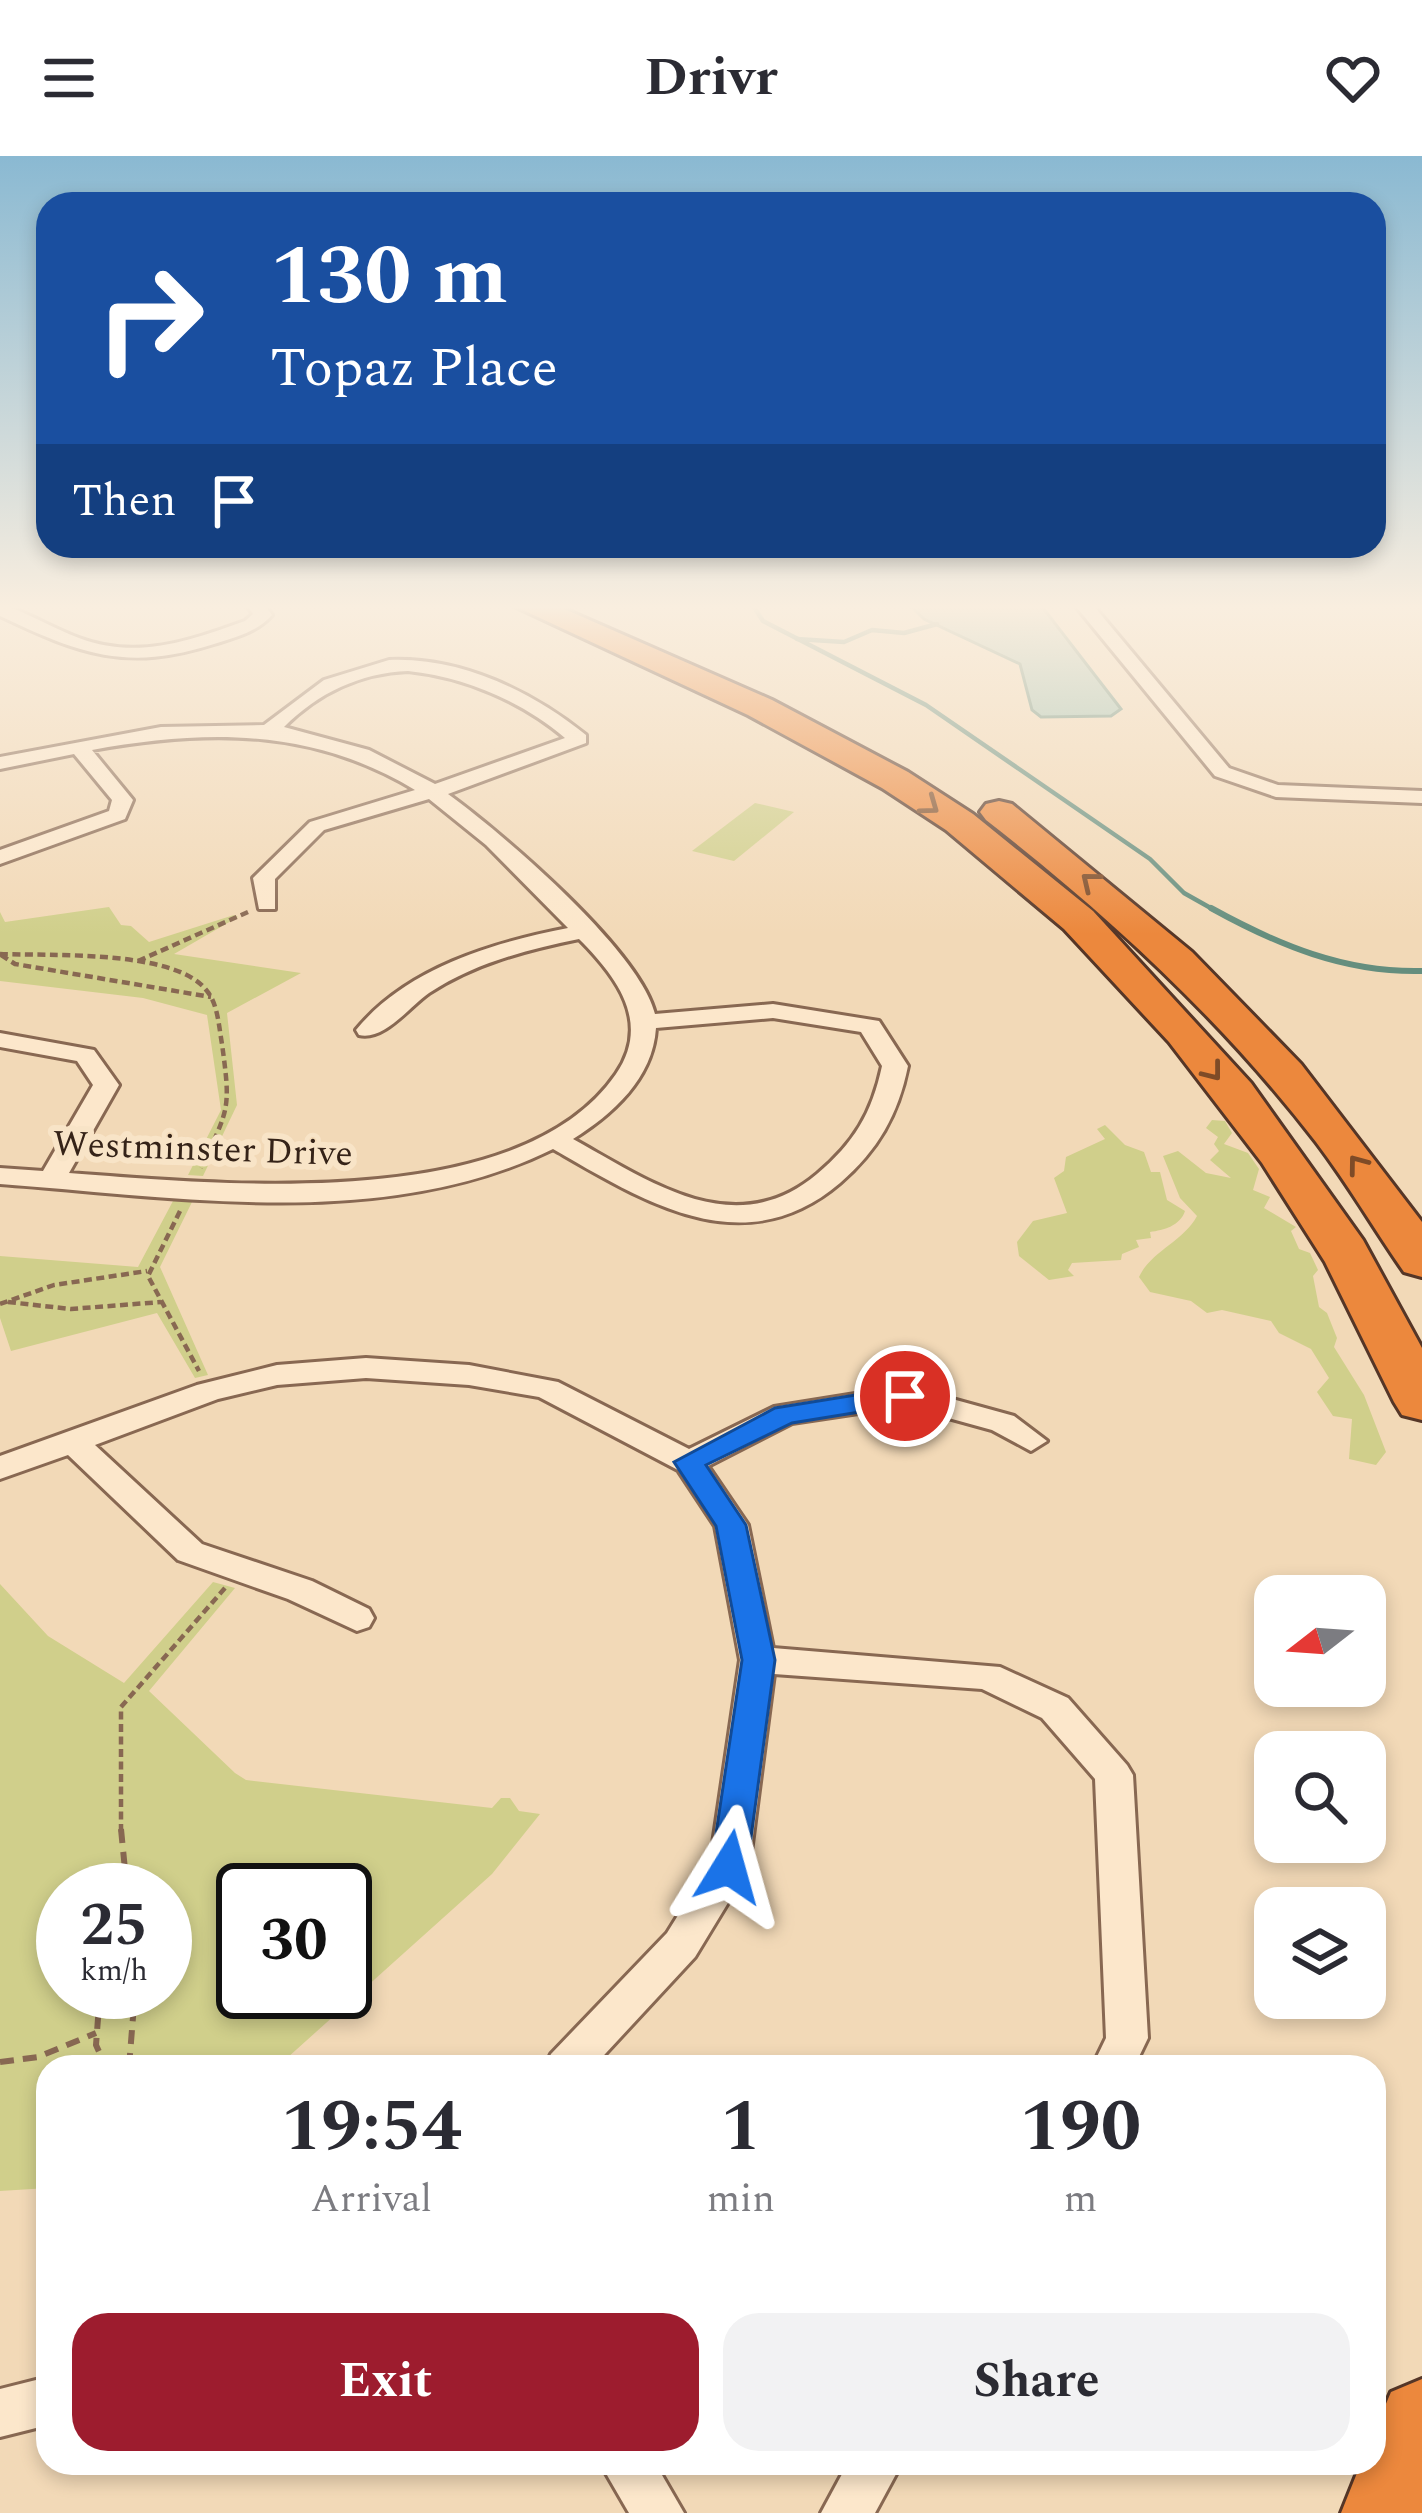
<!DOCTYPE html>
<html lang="en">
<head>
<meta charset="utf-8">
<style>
  :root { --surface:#fff; --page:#f2f2f3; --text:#2b2b33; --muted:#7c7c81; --accent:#9d1c2e }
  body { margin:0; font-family:Spectral,serif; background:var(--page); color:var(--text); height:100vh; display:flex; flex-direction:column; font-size:45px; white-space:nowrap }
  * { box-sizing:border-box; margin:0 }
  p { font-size:39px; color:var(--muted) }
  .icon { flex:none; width:66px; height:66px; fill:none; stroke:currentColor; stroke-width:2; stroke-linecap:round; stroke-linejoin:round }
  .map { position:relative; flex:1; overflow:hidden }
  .details { position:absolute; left:36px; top:1899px; width:1350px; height:420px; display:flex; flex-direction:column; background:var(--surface); border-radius:36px; box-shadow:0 6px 18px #0003 }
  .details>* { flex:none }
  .banner { position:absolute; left:36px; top:36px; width:1350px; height:366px; border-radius:36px; box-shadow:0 6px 18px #0003; background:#1a4fa0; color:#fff; overflow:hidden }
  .needle { width:78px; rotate:253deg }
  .fabs { position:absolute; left:1254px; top:1419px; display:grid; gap:24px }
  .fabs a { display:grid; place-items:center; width:132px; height:132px; border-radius:24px; background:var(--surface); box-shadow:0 6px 18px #0003; font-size:60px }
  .speed { position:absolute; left:36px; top:1707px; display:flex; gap:24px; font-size:60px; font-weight:700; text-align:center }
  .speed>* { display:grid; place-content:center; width:156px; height:156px; border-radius:50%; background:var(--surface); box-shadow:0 6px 18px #0003; line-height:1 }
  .speed small { font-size:30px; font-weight:400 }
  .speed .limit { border:6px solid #111; border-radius:18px; background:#fff; color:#111 }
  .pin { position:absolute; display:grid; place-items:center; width:102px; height:102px; color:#fff; margin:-51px; border:6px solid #fff; border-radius:50%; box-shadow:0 3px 12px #0007 }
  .me { position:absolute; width:132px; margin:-66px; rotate:8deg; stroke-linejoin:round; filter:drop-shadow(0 0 9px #0008) }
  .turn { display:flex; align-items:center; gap:42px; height:252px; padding:0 36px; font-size:54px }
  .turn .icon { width:156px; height:156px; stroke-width:2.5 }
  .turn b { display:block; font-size:84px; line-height:102px }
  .then { display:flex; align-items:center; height:114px; padding:0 36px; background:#0003; gap:24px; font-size:45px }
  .eta { display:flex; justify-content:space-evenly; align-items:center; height:204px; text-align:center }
  .eta b { font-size:72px; font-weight:700; line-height:84px }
  .action { display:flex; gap:24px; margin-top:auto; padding:24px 36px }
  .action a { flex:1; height:138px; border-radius:36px; background:var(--accent); color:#fff; font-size:48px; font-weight:700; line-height:138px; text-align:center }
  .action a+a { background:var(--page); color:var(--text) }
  header { display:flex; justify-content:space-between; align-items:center; height:156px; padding:0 36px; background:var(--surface); font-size:54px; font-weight:700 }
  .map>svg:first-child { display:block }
</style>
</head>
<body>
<header><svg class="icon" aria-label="menu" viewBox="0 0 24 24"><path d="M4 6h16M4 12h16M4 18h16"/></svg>Drivr<svg class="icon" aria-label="heart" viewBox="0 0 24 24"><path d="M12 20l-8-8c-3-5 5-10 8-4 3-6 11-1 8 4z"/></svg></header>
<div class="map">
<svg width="1422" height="2357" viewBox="0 0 1422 2357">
  <rect width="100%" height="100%" fill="#f2d9b7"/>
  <g fill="#d0cf8b" fill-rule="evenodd">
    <polygon points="755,647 794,656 734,705 692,695"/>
    <polygon points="109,751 121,769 131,770 149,786 234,759 238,761 174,798 301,817 227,857 237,949 203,1020 188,1019 221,954 207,859 143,842 0,825 0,756 5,766"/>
    <path d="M1212 964 1225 965 1232 977 1224 988 1248 997 1259 1013 1253 1034 1270 1041 1264 1052 1296 1071 1291 1075 1299 1093 1310 1097 1318 1114 1313 1120 1319 1151 1327 1157 1337 1182 1334 1191 1364 1239 1386 1296 1376 1309 1349 1303 1352 1263 1333 1260 1317 1236 1329 1222 1311 1193 1279 1177 1271 1165 1222 1154 1207 1157 1191 1145 1150 1136 1139 1121C1151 1095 1183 1086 1197 1060L1180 1042 1163 1000 1178 995 1206 1017 1231 1022 1210 1004 1219 995 1214 988 1218 981 1206 972Z"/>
    <path d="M1105 969 1125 989 1144 996 1151 1016H1160L1167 1044 1185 1055C1180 1070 1164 1074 1150 1076L1151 1082 1136 1084 1139 1091 1122 1098 1121 1104 1072 1107 1068 1114 1074 1120 1049 1124 1019 1100 1017 1086 1033 1065 1067 1057 1054 1022 1064 1015 1066 1001 1105 983 1097 973Z"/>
    <polygon points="173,1045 192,1046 160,1111 208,1219 195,1222 157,1157 11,1195 0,1162 0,1100 138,1111"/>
    <path d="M213 1426 235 1432 149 1535 235 1617 246 1624 492 1652 501 1642H510L519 1655 540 1658 492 1718 277 1911H48V2032L0 2035V1428L48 1480 124 1527ZM165 1734V1836H63V1734ZM243 1734H345V1836H243Z"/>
  </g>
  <polygon fill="#9dc1b2" stroke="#658e7e" stroke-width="3" points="909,448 1040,448 1121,553 1111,560 1041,561 1032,554 1020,508 924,463"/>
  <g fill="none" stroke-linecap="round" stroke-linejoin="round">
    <g stroke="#658e7e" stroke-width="4.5">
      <polyline points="752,448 763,465 926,549 1150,703 1184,737 1216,755"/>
      <polyline points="797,483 844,486 872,474 904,477 937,468"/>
    </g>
    <path stroke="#658e7e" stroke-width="6" d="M1211 752C1278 789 1345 817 1422 815"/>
    <defs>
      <g id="minor">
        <path d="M0 448C27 456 52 472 79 482 137 504 189 485 245 465L253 458 246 448H264L272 459C257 476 236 481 214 488 127 516 80 498 0 460Z"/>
        <polygon points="1074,448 1092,448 1229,612 1278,629 1422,635 1422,647 1276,641 1215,620"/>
        <path d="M389 504C461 501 531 535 586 579V587L448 638C502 677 640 795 655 858L773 848 879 865 908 910C898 959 878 994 840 1027 744 1109 645 1046 553 993 385 1076 179 1041 0 1028V1012L43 1015 93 929 77 905 0 891V877L94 894 119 929 69 1017C218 1028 519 1059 616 918 652 866 616 820 579 783 526 794 475 807 429 837 409 851 384 885 359 879L356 874C407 812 492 787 568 772L486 689 429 643 324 674 275 723V753H259L253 722 310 666 415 634C313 572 207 573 92 594L133 644 125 663 0 708V694L109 655 112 644 74 598 0 613V601L161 571 264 569 324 524ZM408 515C465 521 521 545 565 582L435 628 369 594 284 571C318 537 360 517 408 515ZM773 862 861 876 882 910C872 957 854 987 817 1018 735 1087 651 1026 573 983 613 958 653 922 656 872Z"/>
        <polygon points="366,1202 469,1209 558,1226 689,1293 774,1251 905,1230 1014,1260 1047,1285 1031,1295 992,1274 905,1250 792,1267 708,1310 748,1369 773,1492 1000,1511 1068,1542 1127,1609 1133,1619 1148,1882 1134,1911 1092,1911 1106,1882 1095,1623 1042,1562 982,1533 774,1518 749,1711 743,1722 695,1801 593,1911 545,1911 551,1898 667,1777 710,1708 740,1504 715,1370 678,1314 539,1241 469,1229 366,1222 277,1229 218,1243 95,1289 202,1388 312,1425 369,1453 374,1462 369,1471 357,1475 288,1443 178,1404 68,1299 0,1323 0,1300 197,1229 277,1209"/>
        <polygon points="48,2221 48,2269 0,2281 0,2233"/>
        <polygon points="600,2307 655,2307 684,2357 629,2357"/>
        <polygon points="848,2307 902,2307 875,2357 821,2357"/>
      </g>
      <g id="motorway">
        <polygon points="510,448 553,448 772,544 908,616 973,658 1093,755 1251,927 1363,1084 1422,1192 1422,1264 1402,1259 1394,1246 1325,1106 1262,1007 1169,886 1064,773 946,674 882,632 748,559"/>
        <path d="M999 645 1012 648 1192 796 1301 908 1422 1066V1121L1404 1116C1374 1073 1348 1028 1316 986 1221 863 1108 759 986 664L980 656 986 648Z"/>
        <polygon points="1422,2223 1422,2357 1341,2357 1361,2307 1374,2307 1374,2276 1391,2236"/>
      </g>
    </defs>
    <use href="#minor" stroke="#886852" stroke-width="6"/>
    <use href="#motorway" stroke="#553627" stroke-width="6"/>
    <g stroke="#886852" stroke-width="4.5" stroke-dasharray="8 4.5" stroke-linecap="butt">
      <path d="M0 798C48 800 176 793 207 835 218 848 219 872 222 888 231 954 229 952 201 1012"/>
      <polyline points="1,799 15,808 211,841"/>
      <polyline points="138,805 248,756"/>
      <polyline points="180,1055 148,1120 199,1215"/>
      <polyline points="8,1146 71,1153 161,1146"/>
      <polyline points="0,1148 54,1129 147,1115"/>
      <polyline points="121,1676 121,1551 225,1432"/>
    </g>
    <g stroke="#886852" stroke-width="6" stroke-dasharray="14 9" stroke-linecap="butt">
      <polyline points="121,1673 127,1734"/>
      <polyline points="100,1836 96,1889 106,1911"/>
      <polyline points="0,1906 38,1901 96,1877"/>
      <polyline points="129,1911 135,1836"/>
    </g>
    <use href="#minor" fill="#fce7cb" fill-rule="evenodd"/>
    <use href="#motorway" fill="#ec883d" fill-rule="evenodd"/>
  </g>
  <defs><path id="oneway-chevron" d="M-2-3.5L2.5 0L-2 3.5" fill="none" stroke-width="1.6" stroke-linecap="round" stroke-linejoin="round" transform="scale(3)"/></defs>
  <g stroke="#7e4b27">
    <use href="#oneway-chevron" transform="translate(930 650) rotate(36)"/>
    <use href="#oneway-chevron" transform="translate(1090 725) rotate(-141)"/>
    <use href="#oneway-chevron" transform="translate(1213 916) rotate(52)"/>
    <use href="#oneway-chevron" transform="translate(1357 1008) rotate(-127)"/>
  </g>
  <linearGradient id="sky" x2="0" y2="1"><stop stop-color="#8ab9d2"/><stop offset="0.58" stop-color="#f9eedf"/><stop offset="1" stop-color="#f9eedf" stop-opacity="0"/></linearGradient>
  <rect width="1422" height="778" fill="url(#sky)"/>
  <polygon fill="#1a73e8" stroke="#114b97" stroke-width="3" points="905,1231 915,1234 915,1247 792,1267 706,1309 746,1369 775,1504 747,1711 741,1721 729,1725 716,1721 711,1711 742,1504 716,1370 674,1306 775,1252"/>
  <g text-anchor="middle" stroke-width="12" stroke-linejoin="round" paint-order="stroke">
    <g font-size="36" fill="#352318" stroke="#f8e4c7">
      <text transform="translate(203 991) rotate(2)" y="13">Westminster Drive</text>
    </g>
  </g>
</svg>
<div class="fabs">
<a><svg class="needle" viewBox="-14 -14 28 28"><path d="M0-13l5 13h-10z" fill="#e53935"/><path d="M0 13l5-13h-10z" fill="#7c7c81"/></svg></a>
<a><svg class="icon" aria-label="search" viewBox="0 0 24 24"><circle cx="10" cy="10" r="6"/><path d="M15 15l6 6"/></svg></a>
<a><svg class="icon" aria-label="layers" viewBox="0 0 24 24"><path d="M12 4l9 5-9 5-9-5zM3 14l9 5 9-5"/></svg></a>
</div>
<div class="speed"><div>25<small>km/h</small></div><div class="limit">30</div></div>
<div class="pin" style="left:905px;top:1240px;background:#d93025"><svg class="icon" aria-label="arrive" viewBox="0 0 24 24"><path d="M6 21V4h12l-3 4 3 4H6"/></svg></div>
<svg class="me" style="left:729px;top:1711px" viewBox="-20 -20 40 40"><path d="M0-17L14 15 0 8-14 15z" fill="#1a73e8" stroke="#fff" stroke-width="4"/></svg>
<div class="banner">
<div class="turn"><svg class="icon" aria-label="right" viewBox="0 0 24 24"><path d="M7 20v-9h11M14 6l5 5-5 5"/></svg><div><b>130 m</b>Topaz Place</div></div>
<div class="then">Then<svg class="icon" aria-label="arrive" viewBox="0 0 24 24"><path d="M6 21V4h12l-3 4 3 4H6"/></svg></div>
</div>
<section class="details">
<div class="eta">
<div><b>19:54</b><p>Arrival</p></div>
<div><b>1</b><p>min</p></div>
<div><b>190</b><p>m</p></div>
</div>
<div class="action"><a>Exit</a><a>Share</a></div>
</section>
</div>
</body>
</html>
